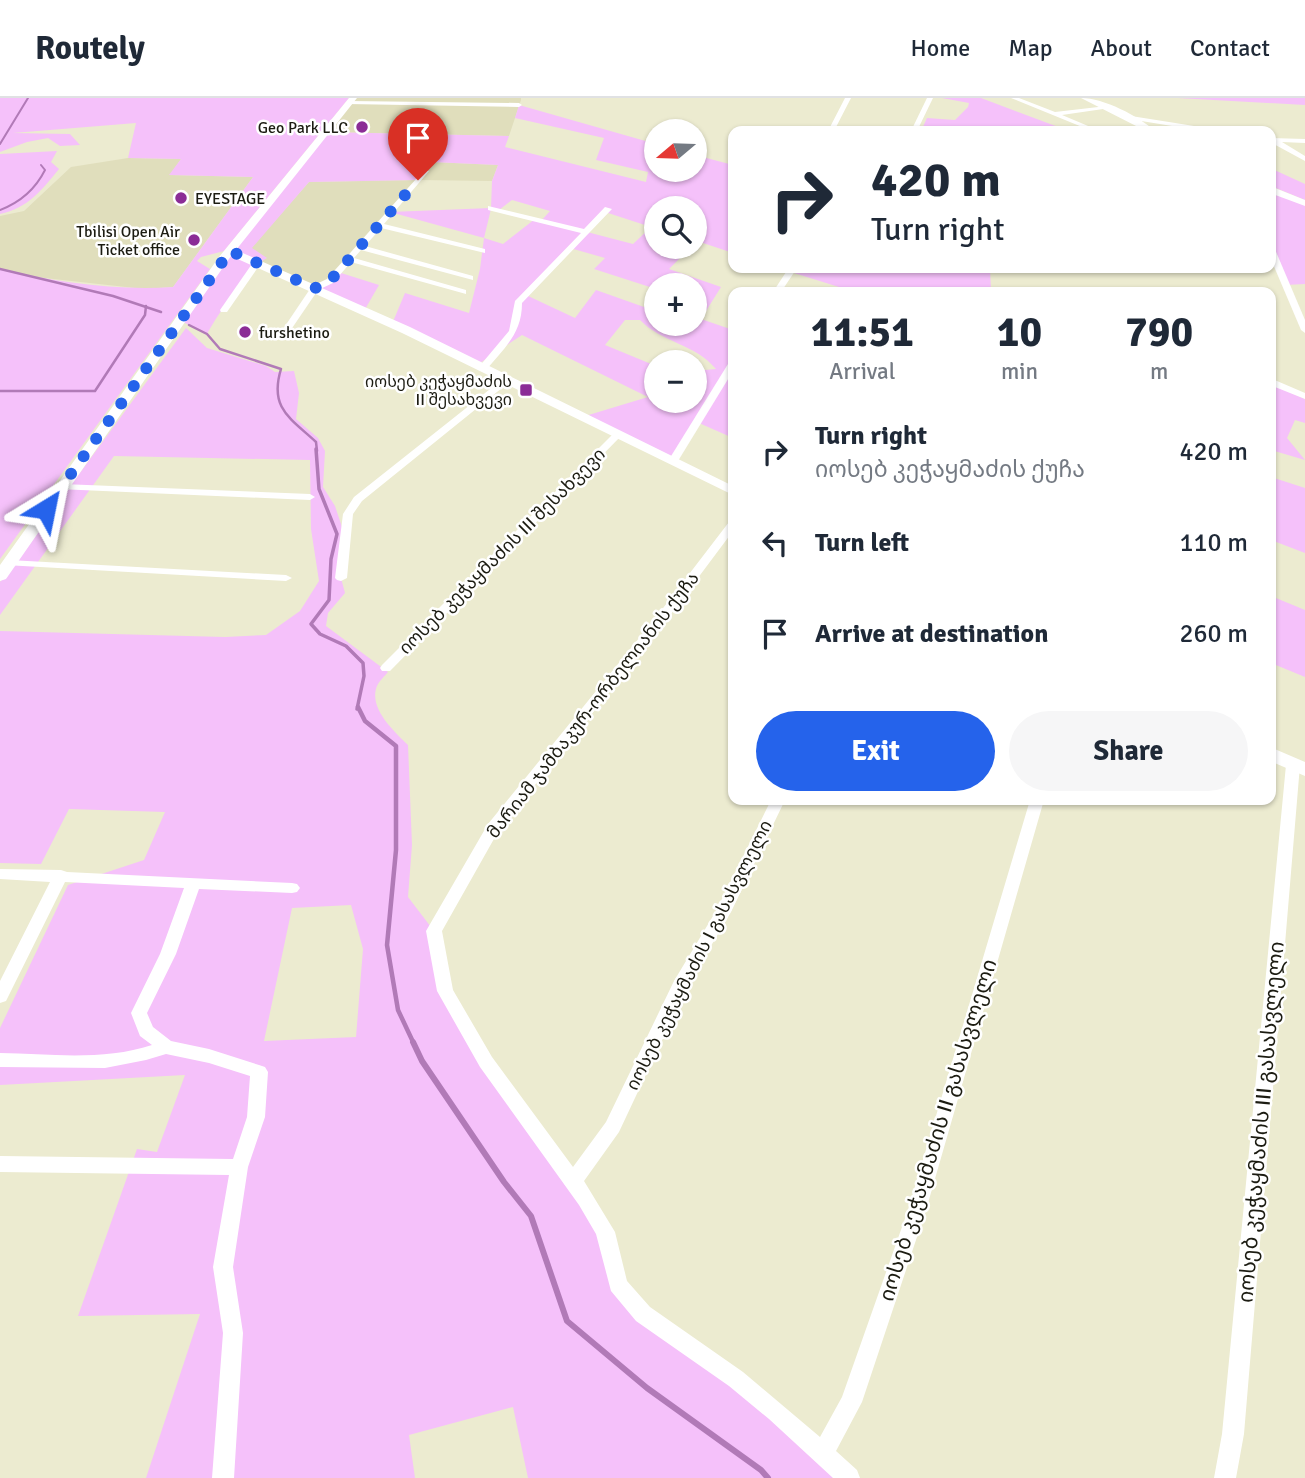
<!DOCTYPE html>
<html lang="en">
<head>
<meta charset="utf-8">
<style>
  :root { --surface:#fff; --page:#f6f6f7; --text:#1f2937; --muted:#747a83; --line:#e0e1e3; --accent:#2563eb }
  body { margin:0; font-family:Signika,"Noto Sans Georgian",sans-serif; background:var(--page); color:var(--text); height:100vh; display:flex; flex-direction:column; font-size:26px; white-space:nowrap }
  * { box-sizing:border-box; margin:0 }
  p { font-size:23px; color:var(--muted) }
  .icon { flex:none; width:38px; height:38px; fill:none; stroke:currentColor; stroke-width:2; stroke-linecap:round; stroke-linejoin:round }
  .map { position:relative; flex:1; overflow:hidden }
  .side { position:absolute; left:728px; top:189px; width:548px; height:518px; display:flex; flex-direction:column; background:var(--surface); border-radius:14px; box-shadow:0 2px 5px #0004 }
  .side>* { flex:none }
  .banner { position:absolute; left:728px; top:28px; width:548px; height:147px; border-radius:14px; box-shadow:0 2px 5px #0004; background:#fff; color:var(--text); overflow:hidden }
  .needle { width:46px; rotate:251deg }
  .tools { position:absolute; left:644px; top:21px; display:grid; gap:14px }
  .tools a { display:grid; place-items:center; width:63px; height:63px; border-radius:50%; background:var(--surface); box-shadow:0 2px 5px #0004; font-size:35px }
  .pin { position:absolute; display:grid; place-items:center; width:60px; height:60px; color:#fff; margin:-72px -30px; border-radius:50% 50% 50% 0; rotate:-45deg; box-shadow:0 0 7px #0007 }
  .pin .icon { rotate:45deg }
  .me { position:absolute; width:77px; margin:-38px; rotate:35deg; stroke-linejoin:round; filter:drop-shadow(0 0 5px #0008) }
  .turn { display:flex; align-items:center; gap:24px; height:147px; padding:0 28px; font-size:32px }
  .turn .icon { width:91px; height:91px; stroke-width:2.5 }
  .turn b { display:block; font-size:49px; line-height:60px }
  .eta { display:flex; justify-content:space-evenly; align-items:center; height:119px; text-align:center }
  .eta b { font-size:42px; font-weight:700; line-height:49px }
  .primary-button { display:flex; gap:14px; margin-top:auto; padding:14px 28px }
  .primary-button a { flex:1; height:80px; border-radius:42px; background:var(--accent); color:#fff; font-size:28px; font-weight:700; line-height:80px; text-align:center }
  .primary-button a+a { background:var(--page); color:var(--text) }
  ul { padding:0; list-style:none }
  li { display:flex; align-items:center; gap:21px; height:91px; padding:0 28px }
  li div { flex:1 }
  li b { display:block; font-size:26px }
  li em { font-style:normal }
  header { display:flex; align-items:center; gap:42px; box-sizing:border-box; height:98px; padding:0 35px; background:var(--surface); border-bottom:2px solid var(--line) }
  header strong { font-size:33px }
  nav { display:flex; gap:38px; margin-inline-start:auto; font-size:24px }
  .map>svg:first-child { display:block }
</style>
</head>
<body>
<header>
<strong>Routely</strong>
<nav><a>Home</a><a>Map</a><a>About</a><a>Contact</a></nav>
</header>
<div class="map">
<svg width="1305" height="1380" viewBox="0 0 1305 1380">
  <rect width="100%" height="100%" fill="#ecebd0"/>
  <g fill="#e0debc">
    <polygon points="353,0 521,0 521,2 509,38 325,34"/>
    <polygon points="128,60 181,61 170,77 253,79 173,189 144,191 35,179 0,171 0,118 24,113 71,69"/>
    <polygon points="431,64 498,67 492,83 418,82 330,183 315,190 257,165 251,150 309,84 418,82"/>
  </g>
  <g fill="#f5c1fa" fill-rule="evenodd">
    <path d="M0 0H349L224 153 201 159 197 163 210 171 0 461V171C55 184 117 193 173 189L253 79 169 77 181 61 128 60 136 25 13 35 70 36 80 47 60 48 48 40 27 44 0 54Z"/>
    <polygon points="942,0 981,0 1069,33 921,33 927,20 955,22 968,9 969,5"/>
    <polygon points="1178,0 1305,0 1305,7"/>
    <path d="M519 7 656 46V72H695V57L733 67V155L697 143 695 145V110H656V149H691L669 171 721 189 701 221 733 232V340L699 325 673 363 582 319 648 299 522 237 477 267 392 226 405 195 469 215 480 171 484 140 390 114 491 110 492 83 498 67 431 64 418 82 309 84 252 150 267 160C250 168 216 219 207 236L179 222 325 34 509 38 505 49 646 84 648 74 596 62 604 40 515 20ZM512 102 550 113 541 123 535 121 503 146 484 140 491 111 499 112ZM605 114 651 129 633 146 587 134ZM570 150 605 160 594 171 656 191V187H695V226H656V202L644 209 596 192 575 220 526 197ZM625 222H640C662 245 694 245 716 271L695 273V303H656V268L605 247Z"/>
    <path d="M57 53 51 64 59 71C41 93 28 110 0 116V56Z"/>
    <polygon points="1270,70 1305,86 1305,102 1271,88"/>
    <polygon points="1270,91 1305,105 1305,186 1285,187 1271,153"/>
    <polygon points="778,170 990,170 991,194 855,194"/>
    <polygon points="338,174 379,187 364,213 315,190"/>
    <path d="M186 230 207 250 266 268 275 274 294 273 299 295 296 321 318 340 325 353 323 389 335 408 344 435 341 480 345 495 328 515 326 528 388 574C385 578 379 583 377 588 368 610 394 633 408 647L412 747 408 799 434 833 445 893 586 1101 618 1187 849 1380H528L513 1309 409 1337 415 1380H146L200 1216 78 1218 137 1051 157 1054 185 977 0 987V930L68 787 144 762 165 714 69 711 41 766 0 765V533L225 539 266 537 300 513 319 483 311 431 310 362 114 358 0 517V484ZM351 807 363 851 356 939 264 943 292 810Z"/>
    <polygon points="1270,285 1305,301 1305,325 1295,322 1287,340 1305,362 1271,352"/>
    <polygon points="1271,379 1305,390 1305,455 1271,442"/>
    <polygon points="1271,498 1305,512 1305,579 1271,565"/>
  </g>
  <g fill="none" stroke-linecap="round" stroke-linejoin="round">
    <g stroke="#b17ab7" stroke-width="2">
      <polyline points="0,46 28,0"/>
      <path d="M0 112C21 104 35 92 45 72L41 67"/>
    </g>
    <g stroke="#b17ab7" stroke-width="2.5">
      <polyline points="0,171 113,198 161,214"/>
      <path d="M189 227 207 236 220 251 281 271C269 310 290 320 316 344L317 353"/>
      <polyline points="0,293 95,293 145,217 146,208"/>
    </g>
    <polyline stroke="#b17ab7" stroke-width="3.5" points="316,351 319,391 337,436 331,461 329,502 311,526 320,536 346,548 363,565 364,578 357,611"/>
    <polyline stroke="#b17ab7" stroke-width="4.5" points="358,609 365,623 396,648 396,752 387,847 398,912 414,946"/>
    <polyline stroke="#b17ab7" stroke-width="6" points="413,944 422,963 504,1084 531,1118 567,1223 647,1290 761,1372 768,1380"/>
    <g fill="#fff" fill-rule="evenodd">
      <polygon points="845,0 851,0 834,33 828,33"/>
      <polygon points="927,0 933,0 917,33 911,33"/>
      <polygon points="1011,0 1019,0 1055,14 1107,8 1110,10 1062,17 1100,33 1092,33"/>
      <polygon points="349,3 519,5 522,7 519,9 347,6"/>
      <polygon points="1131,18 1213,31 1216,33 1203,33 1129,21"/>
      <polygon points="1270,40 1305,41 1305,45 1282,44 1305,58 1305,63 1270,44"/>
      <polygon points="424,72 429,73 384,126 485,151 485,155 381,130 365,148 473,178 473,182 361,152 354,160 466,192 466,196 351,164 333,185 318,192 286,239 280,239 279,237 312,188 327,181"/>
      <path d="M488 108 584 131 605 109 612 111 522 205C522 236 504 250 486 272L483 273 478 270 509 233 515 203 581 135 488 112Z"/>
      <polygon points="1270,147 1274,149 1305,222 1305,235 1301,232 1270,159"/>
      <polygon points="254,163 261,165 227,214 221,214 220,212"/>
      <polygon points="788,171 795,173 781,194 773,194"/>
      <polygon points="733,263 733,273 678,363 669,365 668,363 728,266"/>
      <polygon points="504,280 512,282 362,403 353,416 347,480 341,483 337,482 335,480 343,416 354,399"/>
      <polygon points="1270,280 1305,295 1305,301 1270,287"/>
      <polygon points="615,334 623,336 390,573 382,573 380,570 382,567"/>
      <polygon points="62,386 310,396 315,399 310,402 58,391 58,387"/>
      <polygon points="733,423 733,433 665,524 499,732 442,833 453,892 492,959 573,1069 606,1024 674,883 716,813 771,702 785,702 731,814 689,885 619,1034 584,1083 615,1134 627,1183 650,1209 743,1274 820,1339 842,1299 908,1112 1030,702 1044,702 926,1112 862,1304 836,1353 857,1372 860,1380 833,1380 769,1321 729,1288 636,1223 611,1193 596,1136 579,1107 480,969 437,893 426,833 488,726 657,518 729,424"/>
      <polygon points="9,462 286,477 292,480 286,483 5,467 3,465"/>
      <polygon points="1293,663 1300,667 1244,1336 1236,1380 1214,1380 1222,1336 1286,667"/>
      <path d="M0 771 61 772 67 774 292 785 297 786 300 790 297 794 292 795 199 791 176 856 147 915 153 929 171 943 209 951 259 967 265 969 268 974 265 1019 248 1069 233 1169 243 1235 234 1380H212L223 1235 213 1169 229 1077 0 1074V1058L233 1061 247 1019 250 978 209 965 166 956 146 962 105 970 0 969V955C50 956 104 963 152 947L140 938 131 915 160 856 184 790 65 784 8 899 6 903 0 905V883L50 784 0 781Z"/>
    </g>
    <g fill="#fff" fill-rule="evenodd">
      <polygon points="349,0 357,0 236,152 410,229 733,388 733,397 402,235 231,158 6,481 0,483 0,467 219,159"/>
      <path d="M1081 0C1104 0 1138 18 1155 33H1146Z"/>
      <polygon points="1270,88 1305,102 1305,108 1270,95"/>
      <polygon points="1270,649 1305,664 1305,678 1270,663"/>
    </g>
  </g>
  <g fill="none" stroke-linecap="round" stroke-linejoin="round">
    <polyline stroke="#2563eb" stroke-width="12" stroke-dasharray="0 21.6" points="46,411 230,153 315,190 330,183 418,82"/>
  </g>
  <g fill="#8b2c96" stroke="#fff" stroke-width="2.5">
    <circle cx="362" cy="29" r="7"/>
    <circle cx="181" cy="100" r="7"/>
    <circle cx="194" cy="142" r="7"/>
    <circle cx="245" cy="234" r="7"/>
    <rect x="519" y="285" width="14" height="14" rx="3.5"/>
  </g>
  <g text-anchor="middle" stroke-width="5" stroke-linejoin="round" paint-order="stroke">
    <g font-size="16" fill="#1c1c12" stroke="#fff" text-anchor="end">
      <text x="348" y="35">Geo Park LLC</text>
      <text x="195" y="106" text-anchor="start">EYESTAGE</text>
      <text x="180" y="139">Tbilisi Open Air<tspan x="180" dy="18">Ticket office</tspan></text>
      <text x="259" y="240" text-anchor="start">furshetino</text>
      <text x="512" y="289">იოსებ კეჭაყმაძის<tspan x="512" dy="18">II შესახვევი</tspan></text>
    </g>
    <g font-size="18" fill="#1c1c12" stroke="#fff">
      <text transform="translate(502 453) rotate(-45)" y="6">იოსებ კეჭაყმაძის III შესახვევი</text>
      <text transform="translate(593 607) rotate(-52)" y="6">მარიამ ჯამბაკურ-ორბელიანის ქუჩა</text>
      <text transform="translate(699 857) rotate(-63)" y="6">იოსებ კეჭაყმაძის I გასასვლელი</text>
    </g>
    <g font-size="21" fill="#1c1c12" stroke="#fff">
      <text transform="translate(1261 1024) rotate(-85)" y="7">იოსებ კეჭაყმაძის III გასასვლელი</text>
      <text transform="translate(938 1032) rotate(-73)" y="7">იოსებ კეჭაყმაძის II გასასვლელი</text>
    </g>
  </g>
</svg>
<div class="tools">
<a><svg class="needle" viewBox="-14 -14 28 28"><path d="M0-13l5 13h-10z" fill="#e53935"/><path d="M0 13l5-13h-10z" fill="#747a83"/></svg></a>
<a><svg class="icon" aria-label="search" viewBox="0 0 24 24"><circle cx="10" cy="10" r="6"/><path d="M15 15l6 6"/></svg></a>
<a>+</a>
<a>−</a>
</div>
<div class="pin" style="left:418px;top:82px;background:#d93025"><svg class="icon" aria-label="arrive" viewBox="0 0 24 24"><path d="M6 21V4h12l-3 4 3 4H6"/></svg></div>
<svg class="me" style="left:46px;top:411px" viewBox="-20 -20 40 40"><path d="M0-17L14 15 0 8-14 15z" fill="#2563eb" stroke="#fff" stroke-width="4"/></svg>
<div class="banner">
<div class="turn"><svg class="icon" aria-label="right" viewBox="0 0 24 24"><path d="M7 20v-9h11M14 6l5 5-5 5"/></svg><div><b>420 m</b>Turn right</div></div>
</div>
<section class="side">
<div class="eta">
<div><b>11:51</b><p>Arrival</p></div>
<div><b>10</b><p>min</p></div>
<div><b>790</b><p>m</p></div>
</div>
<ul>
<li><svg class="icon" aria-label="right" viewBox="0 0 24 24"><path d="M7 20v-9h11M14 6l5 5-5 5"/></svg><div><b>Turn right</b><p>იოსებ კეჭაყმაძის ქუჩა</p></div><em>420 m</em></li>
<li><svg class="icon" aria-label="left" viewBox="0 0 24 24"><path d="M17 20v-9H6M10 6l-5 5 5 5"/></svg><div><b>Turn left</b></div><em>110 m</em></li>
<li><svg class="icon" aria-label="arrive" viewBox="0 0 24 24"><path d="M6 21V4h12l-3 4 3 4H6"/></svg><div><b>Arrive at destination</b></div><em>260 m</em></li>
</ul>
<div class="primary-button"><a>Exit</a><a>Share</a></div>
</section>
</div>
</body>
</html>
